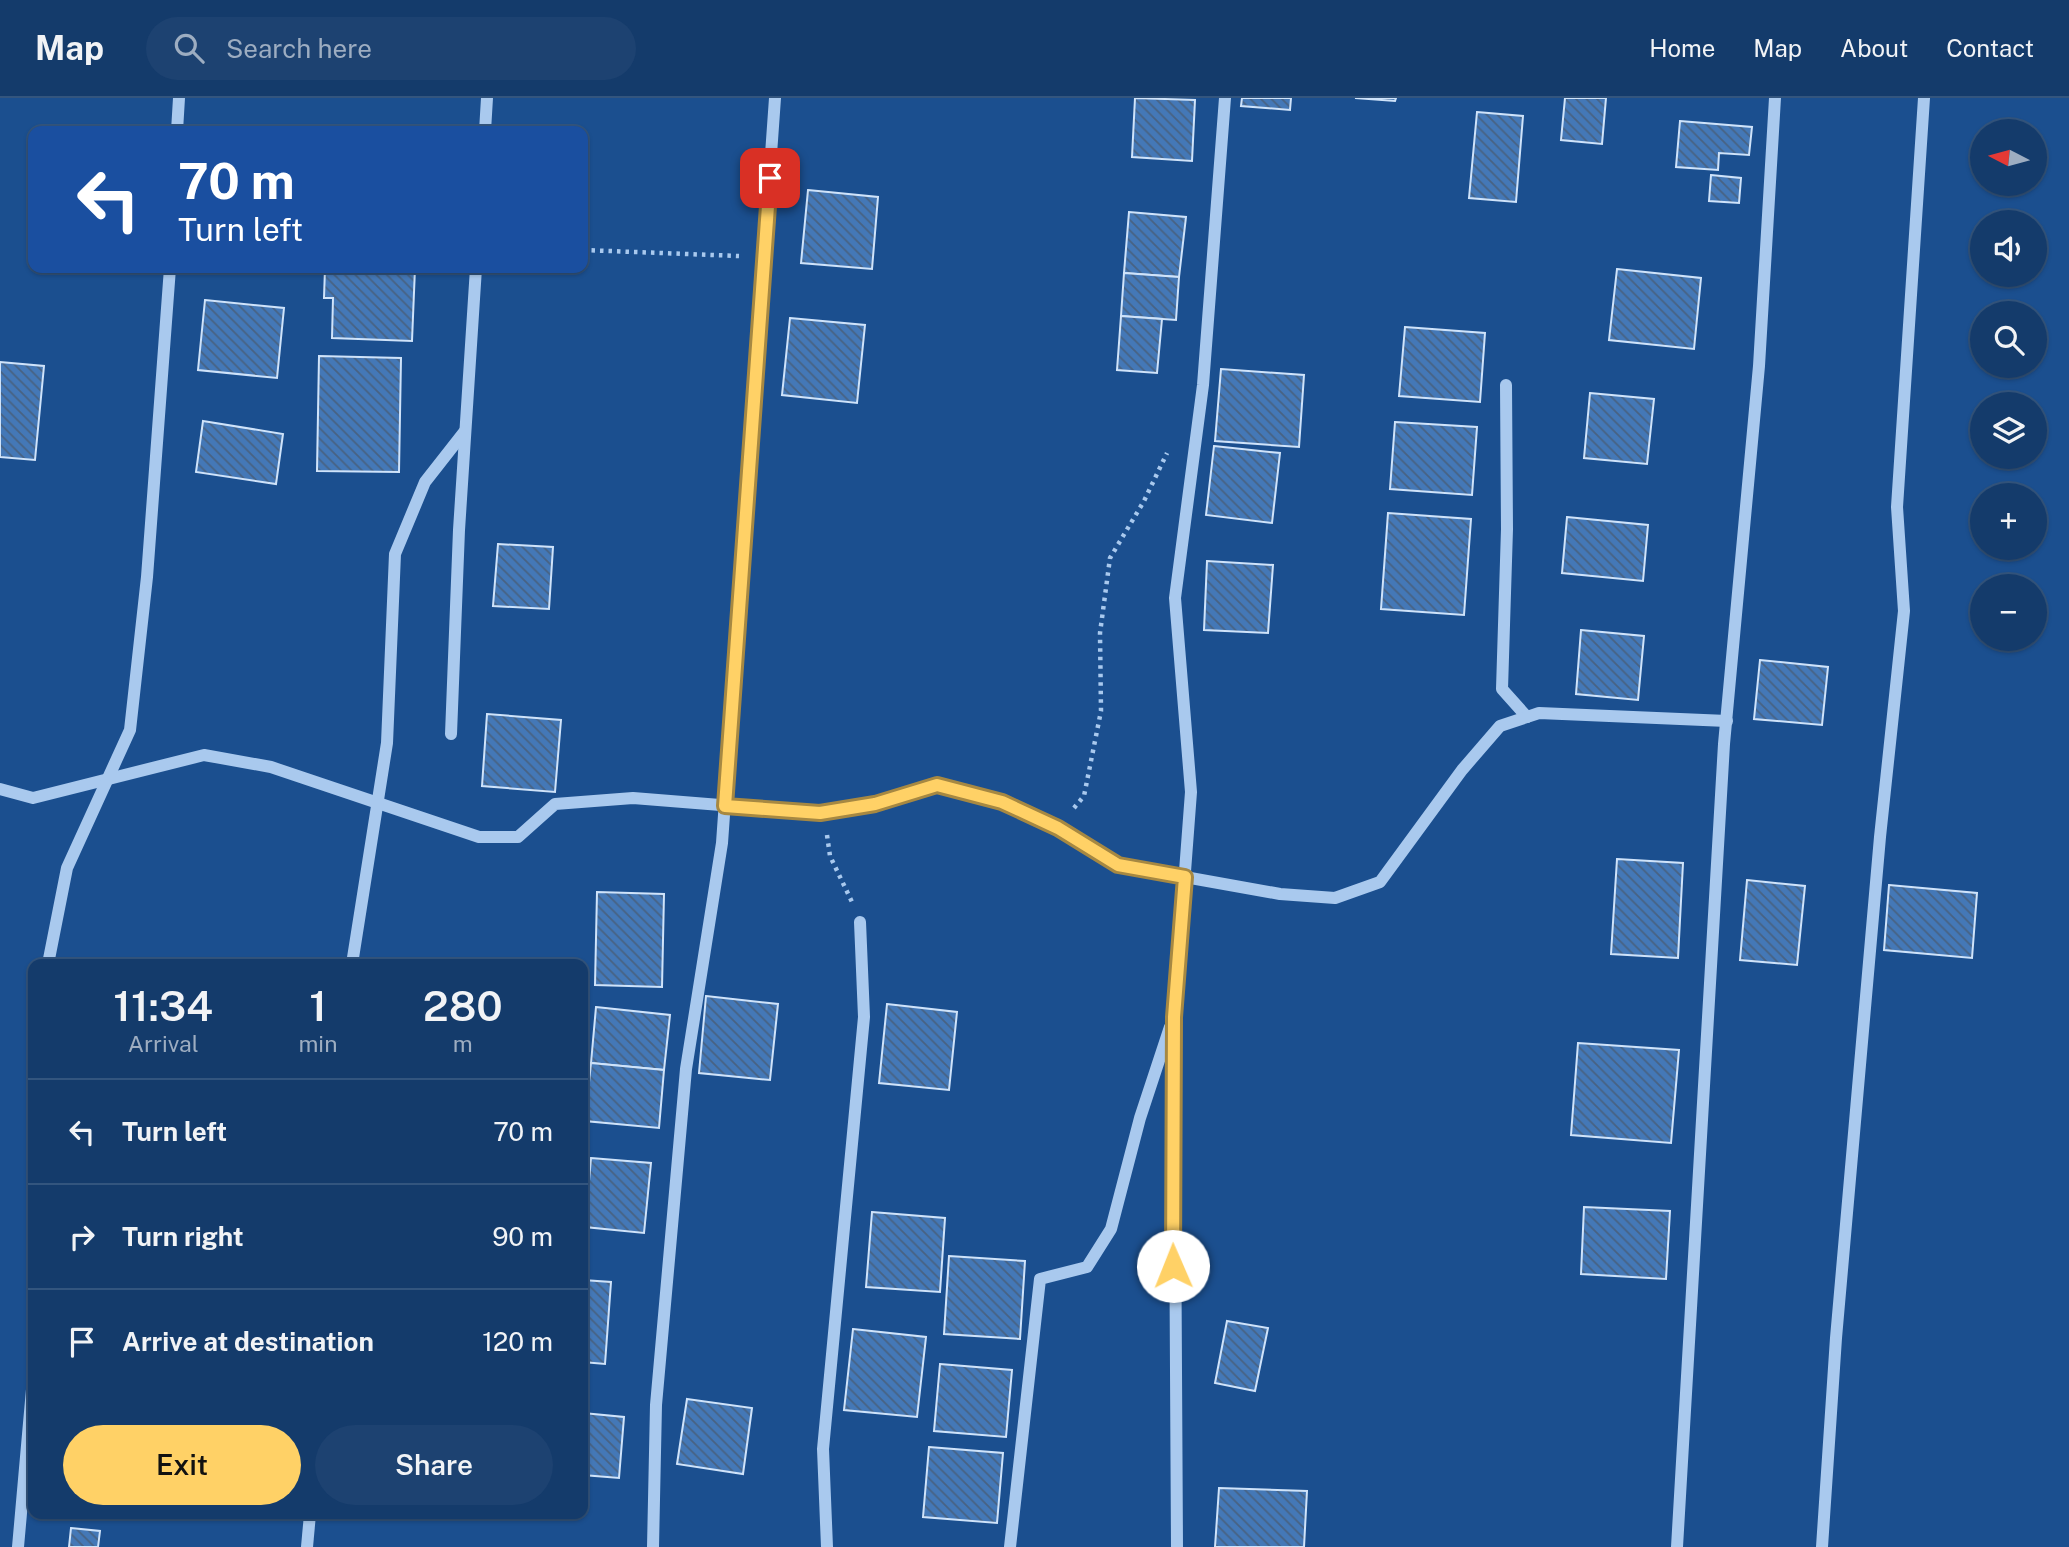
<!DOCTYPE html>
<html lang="en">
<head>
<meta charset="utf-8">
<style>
  :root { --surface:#143b6b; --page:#1d4271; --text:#f1f3f6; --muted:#9dadc1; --line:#33557e; --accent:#ffd166 }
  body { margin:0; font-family:"Public Sans",sans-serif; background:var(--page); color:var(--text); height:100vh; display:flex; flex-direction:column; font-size:26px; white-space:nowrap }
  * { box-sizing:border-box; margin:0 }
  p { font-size:23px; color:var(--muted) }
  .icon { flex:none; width:38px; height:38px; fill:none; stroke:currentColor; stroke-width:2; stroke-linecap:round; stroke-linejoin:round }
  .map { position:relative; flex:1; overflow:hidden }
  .details { position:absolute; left:28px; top:861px; width:560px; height:560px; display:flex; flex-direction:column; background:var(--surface); border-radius:14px; box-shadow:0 2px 5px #0004,0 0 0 2px var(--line) }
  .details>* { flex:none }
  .top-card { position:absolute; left:28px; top:28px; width:560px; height:147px; border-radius:14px; box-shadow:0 2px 5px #0004,0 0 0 2px var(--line); background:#1a4fa0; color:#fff; overflow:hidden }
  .needle { width:46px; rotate:276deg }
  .fabs { position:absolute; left:1970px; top:21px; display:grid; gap:14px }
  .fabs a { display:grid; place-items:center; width:77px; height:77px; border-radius:50%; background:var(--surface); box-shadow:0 2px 5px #0004,0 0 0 2px var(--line); font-size:35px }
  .pin { position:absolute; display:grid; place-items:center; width:60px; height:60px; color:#fff; margin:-30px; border-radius:14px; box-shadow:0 4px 10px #0006 }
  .me { position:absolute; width:77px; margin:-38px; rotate:359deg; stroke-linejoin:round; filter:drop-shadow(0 0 5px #0008) }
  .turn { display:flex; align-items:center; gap:24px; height:147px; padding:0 35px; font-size:32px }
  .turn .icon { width:91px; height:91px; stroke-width:2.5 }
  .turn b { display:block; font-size:49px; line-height:60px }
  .eta { display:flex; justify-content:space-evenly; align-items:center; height:119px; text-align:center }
  .eta b { font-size:42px; font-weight:600; line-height:49px }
  .action { display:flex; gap:14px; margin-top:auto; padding:14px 35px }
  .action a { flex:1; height:80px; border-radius:42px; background:var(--accent); color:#111; font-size:28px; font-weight:600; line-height:80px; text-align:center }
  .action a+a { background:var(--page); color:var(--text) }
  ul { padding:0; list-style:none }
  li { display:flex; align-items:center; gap:21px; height:105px; padding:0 35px; border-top:2px solid var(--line) }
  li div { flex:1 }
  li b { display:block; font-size:26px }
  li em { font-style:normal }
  header { display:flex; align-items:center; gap:42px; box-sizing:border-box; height:98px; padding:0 35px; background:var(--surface); border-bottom:2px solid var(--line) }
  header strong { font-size:33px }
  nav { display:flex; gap:38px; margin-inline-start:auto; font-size:24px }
  .search { width:490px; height:63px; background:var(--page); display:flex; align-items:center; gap:18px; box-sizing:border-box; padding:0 24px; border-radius:38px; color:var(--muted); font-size:26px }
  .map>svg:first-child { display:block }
</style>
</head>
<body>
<header>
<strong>Map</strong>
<div class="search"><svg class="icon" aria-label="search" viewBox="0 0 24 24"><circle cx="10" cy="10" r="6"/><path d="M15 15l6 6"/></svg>Search here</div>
<nav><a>Home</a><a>Map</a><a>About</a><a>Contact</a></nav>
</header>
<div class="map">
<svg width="2069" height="1449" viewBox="0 0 2069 1449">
  <defs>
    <pattern id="building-back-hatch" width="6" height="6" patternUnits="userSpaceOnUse" patternTransform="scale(1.75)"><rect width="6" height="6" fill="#4478b7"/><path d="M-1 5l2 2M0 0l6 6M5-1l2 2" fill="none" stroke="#486282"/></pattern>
  </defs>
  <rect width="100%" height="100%" fill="#1b4f8f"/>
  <g fill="url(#building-back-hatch)" stroke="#cfe3fa" stroke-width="2">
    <polygon points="1135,0 1195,2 1192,63 1132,59"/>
    <polygon points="1242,0 1291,0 1290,12 1241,8"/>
    <polygon points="1355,0 1396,0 1395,3"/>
    <polygon points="1565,0 1606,0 1602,46 1561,42"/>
    <polygon points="1477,14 1523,18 1516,104 1469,100"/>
    <polygon points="1680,23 1752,29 1749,57 1719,55 1718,72 1676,69"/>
    <polygon points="1711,77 1741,80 1739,105 1709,103"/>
    <polygon points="808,92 878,99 872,171 801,165"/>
    <polygon points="1129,114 1186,119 1179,179 1124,175"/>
    <polygon points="325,170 415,170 412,243 332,240 333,200 324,200"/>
    <polygon points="1617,171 1701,180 1694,251 1609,242"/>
    <polygon points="1124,175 1179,179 1176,222 1121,218"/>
    <polygon points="205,202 284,210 277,280 198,272"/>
    <polygon points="1121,218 1162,221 1157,275 1117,272"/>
    <polygon points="790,220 865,227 857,305 782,297"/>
    <polygon points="1405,229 1485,235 1480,304 1399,298"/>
    <polygon points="319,258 401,260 399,374 317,373"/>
    <polygon points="0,264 44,268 35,362 0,359"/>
    <polygon points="1221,271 1304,277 1299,349 1215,343"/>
    <polygon points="1590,295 1654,301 1647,366 1584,360"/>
    <polygon points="203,323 283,336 276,386 196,374"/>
    <polygon points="1395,324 1477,329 1472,397 1390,391"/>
    <polygon points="1214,348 1280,355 1272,425 1206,417"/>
    <polygon points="1388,415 1471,421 1464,517 1381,511"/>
    <polygon points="1567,419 1648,427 1643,483 1562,475"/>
    <polygon points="498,446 553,449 549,511 493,508"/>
    <polygon points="1207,463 1273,467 1268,535 1204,532"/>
    <polygon points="1581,532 1644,538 1638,602 1576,596"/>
    <polygon points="1760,562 1828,569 1822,627 1754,621"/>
    <polygon points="487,616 561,622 555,694 482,688"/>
    <polygon points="1617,761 1683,765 1678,860 1611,856"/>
    <polygon points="1747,782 1805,788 1797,867 1740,862"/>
    <polygon points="1889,787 1977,795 1972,860 1884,852"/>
    <polygon points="597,794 664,796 662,889 595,887"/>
    <polygon points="706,898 778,906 770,982 699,975"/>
    <polygon points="887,906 957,914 949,992 879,985"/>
    <polygon points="596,909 670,917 664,972 591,965"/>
    <polygon points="1578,945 1679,952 1671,1045 1571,1037"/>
    <polygon points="591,965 664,972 659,1030 585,1023"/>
    <polygon points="591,1060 651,1065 644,1135 585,1129"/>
    <polygon points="1584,1109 1670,1113 1666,1181 1581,1176"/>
    <polygon points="872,1114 945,1120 940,1194 866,1189"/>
    <polygon points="949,1158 1025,1163 1020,1241 944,1236"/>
    <polygon points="583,1182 611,1184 605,1266 583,1264"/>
    <polygon points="1227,1223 1268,1230 1255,1293 1215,1285"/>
    <polygon points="853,1231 926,1239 917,1319 844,1312"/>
    <polygon points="940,1266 1012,1272 1006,1339 934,1333"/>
    <polygon points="687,1301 752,1310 743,1376 677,1366"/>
    <polygon points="583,1315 624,1319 619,1380 583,1377"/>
    <polygon points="929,1349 1003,1355 997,1425 923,1419"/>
    <polygon points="1219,1390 1307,1393 1304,1449 1215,1449"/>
    <polygon points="71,1430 100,1433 98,1449 69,1449"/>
  </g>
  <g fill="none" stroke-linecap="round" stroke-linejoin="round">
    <g stroke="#a9c9ee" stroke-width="4.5" stroke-dasharray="3.5 5" stroke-linecap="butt">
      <polyline points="583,152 739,158"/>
      <polyline points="1074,710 1084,698 1101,613 1100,535 1110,460 1144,403 1167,355"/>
      <polyline points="827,737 830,758 852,804"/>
    </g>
    <g stroke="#a9c9ee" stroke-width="12">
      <polyline points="177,33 179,0"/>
      <polyline points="485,33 487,0"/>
      <polyline points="1506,287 1507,431 1502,591 1527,619"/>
      <polyline points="451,636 459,432 476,170"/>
      <polyline points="0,691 33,700 204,657 271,669 479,739 518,739 555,706 633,700 820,715 875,706 937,687 1002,704 1058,730 1118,767 1280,796 1335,800 1380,784 1462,672 1500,628 1539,615 1727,623"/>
      <polyline points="48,866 67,770 130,632 147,479 170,170"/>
      <polyline points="352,866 387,645 395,456 425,384 465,333"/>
      <polyline points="18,1449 33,1280"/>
      <polyline points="307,1449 310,1416"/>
      <polyline points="653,1449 656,1307 686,971 722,745 775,0"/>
      <polyline points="827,1449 823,1351 864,919 860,824"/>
      <polyline points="1010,1449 1040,1181 1087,1169 1111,1131 1140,1020 1170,929"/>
      <polyline points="1177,1449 1174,919 1191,694 1175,500 1203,287 1225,0"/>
      <polyline points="1677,1449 1724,646 1759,268 1775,0"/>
      <polyline points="1822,1449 1836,1240 1880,739 1904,513 1897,409 1924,0"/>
    </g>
  </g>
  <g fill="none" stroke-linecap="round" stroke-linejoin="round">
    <defs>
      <polyline id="route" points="770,80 725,708 820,715 875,706 937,687 1002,704 1058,730 1118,767 1185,779 1174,919 1173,1168"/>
    </defs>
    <use href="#route" stroke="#a68842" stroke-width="18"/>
    <use href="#route" stroke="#ffd166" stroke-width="12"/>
  </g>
</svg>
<div class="fabs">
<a><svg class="needle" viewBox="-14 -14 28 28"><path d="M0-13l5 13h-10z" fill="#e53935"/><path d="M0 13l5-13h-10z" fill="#9dadc1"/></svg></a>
<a><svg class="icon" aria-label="sound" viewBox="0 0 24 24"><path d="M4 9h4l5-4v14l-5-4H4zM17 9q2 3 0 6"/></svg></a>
<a><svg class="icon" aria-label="search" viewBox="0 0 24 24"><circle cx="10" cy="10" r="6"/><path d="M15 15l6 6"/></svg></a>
<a><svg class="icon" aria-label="layers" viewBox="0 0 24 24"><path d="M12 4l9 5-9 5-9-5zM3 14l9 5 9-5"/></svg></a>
<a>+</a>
<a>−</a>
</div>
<div class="pin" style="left:770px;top:80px;background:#d93025"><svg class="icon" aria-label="arrive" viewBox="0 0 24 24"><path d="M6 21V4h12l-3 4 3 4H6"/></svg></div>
<svg class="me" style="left:1173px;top:1168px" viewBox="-20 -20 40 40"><circle r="19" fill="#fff"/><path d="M0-13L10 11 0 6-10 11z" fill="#ffd166"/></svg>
<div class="top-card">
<div class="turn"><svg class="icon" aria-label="left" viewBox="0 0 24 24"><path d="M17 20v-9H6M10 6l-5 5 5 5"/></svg><div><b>70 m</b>Turn left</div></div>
</div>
<section class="details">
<div class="eta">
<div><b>11:34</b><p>Arrival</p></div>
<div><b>1</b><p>min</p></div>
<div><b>280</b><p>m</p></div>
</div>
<ul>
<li><svg class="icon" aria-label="left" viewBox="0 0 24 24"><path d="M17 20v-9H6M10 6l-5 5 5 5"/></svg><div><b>Turn left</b></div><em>70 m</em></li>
<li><svg class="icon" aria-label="right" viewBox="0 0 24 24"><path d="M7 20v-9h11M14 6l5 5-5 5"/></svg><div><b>Turn right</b></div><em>90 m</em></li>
<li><svg class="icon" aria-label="arrive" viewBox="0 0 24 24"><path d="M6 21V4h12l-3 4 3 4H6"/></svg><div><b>Arrive at destination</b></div><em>120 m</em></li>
</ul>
<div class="action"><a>Exit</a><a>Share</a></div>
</section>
</div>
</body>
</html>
